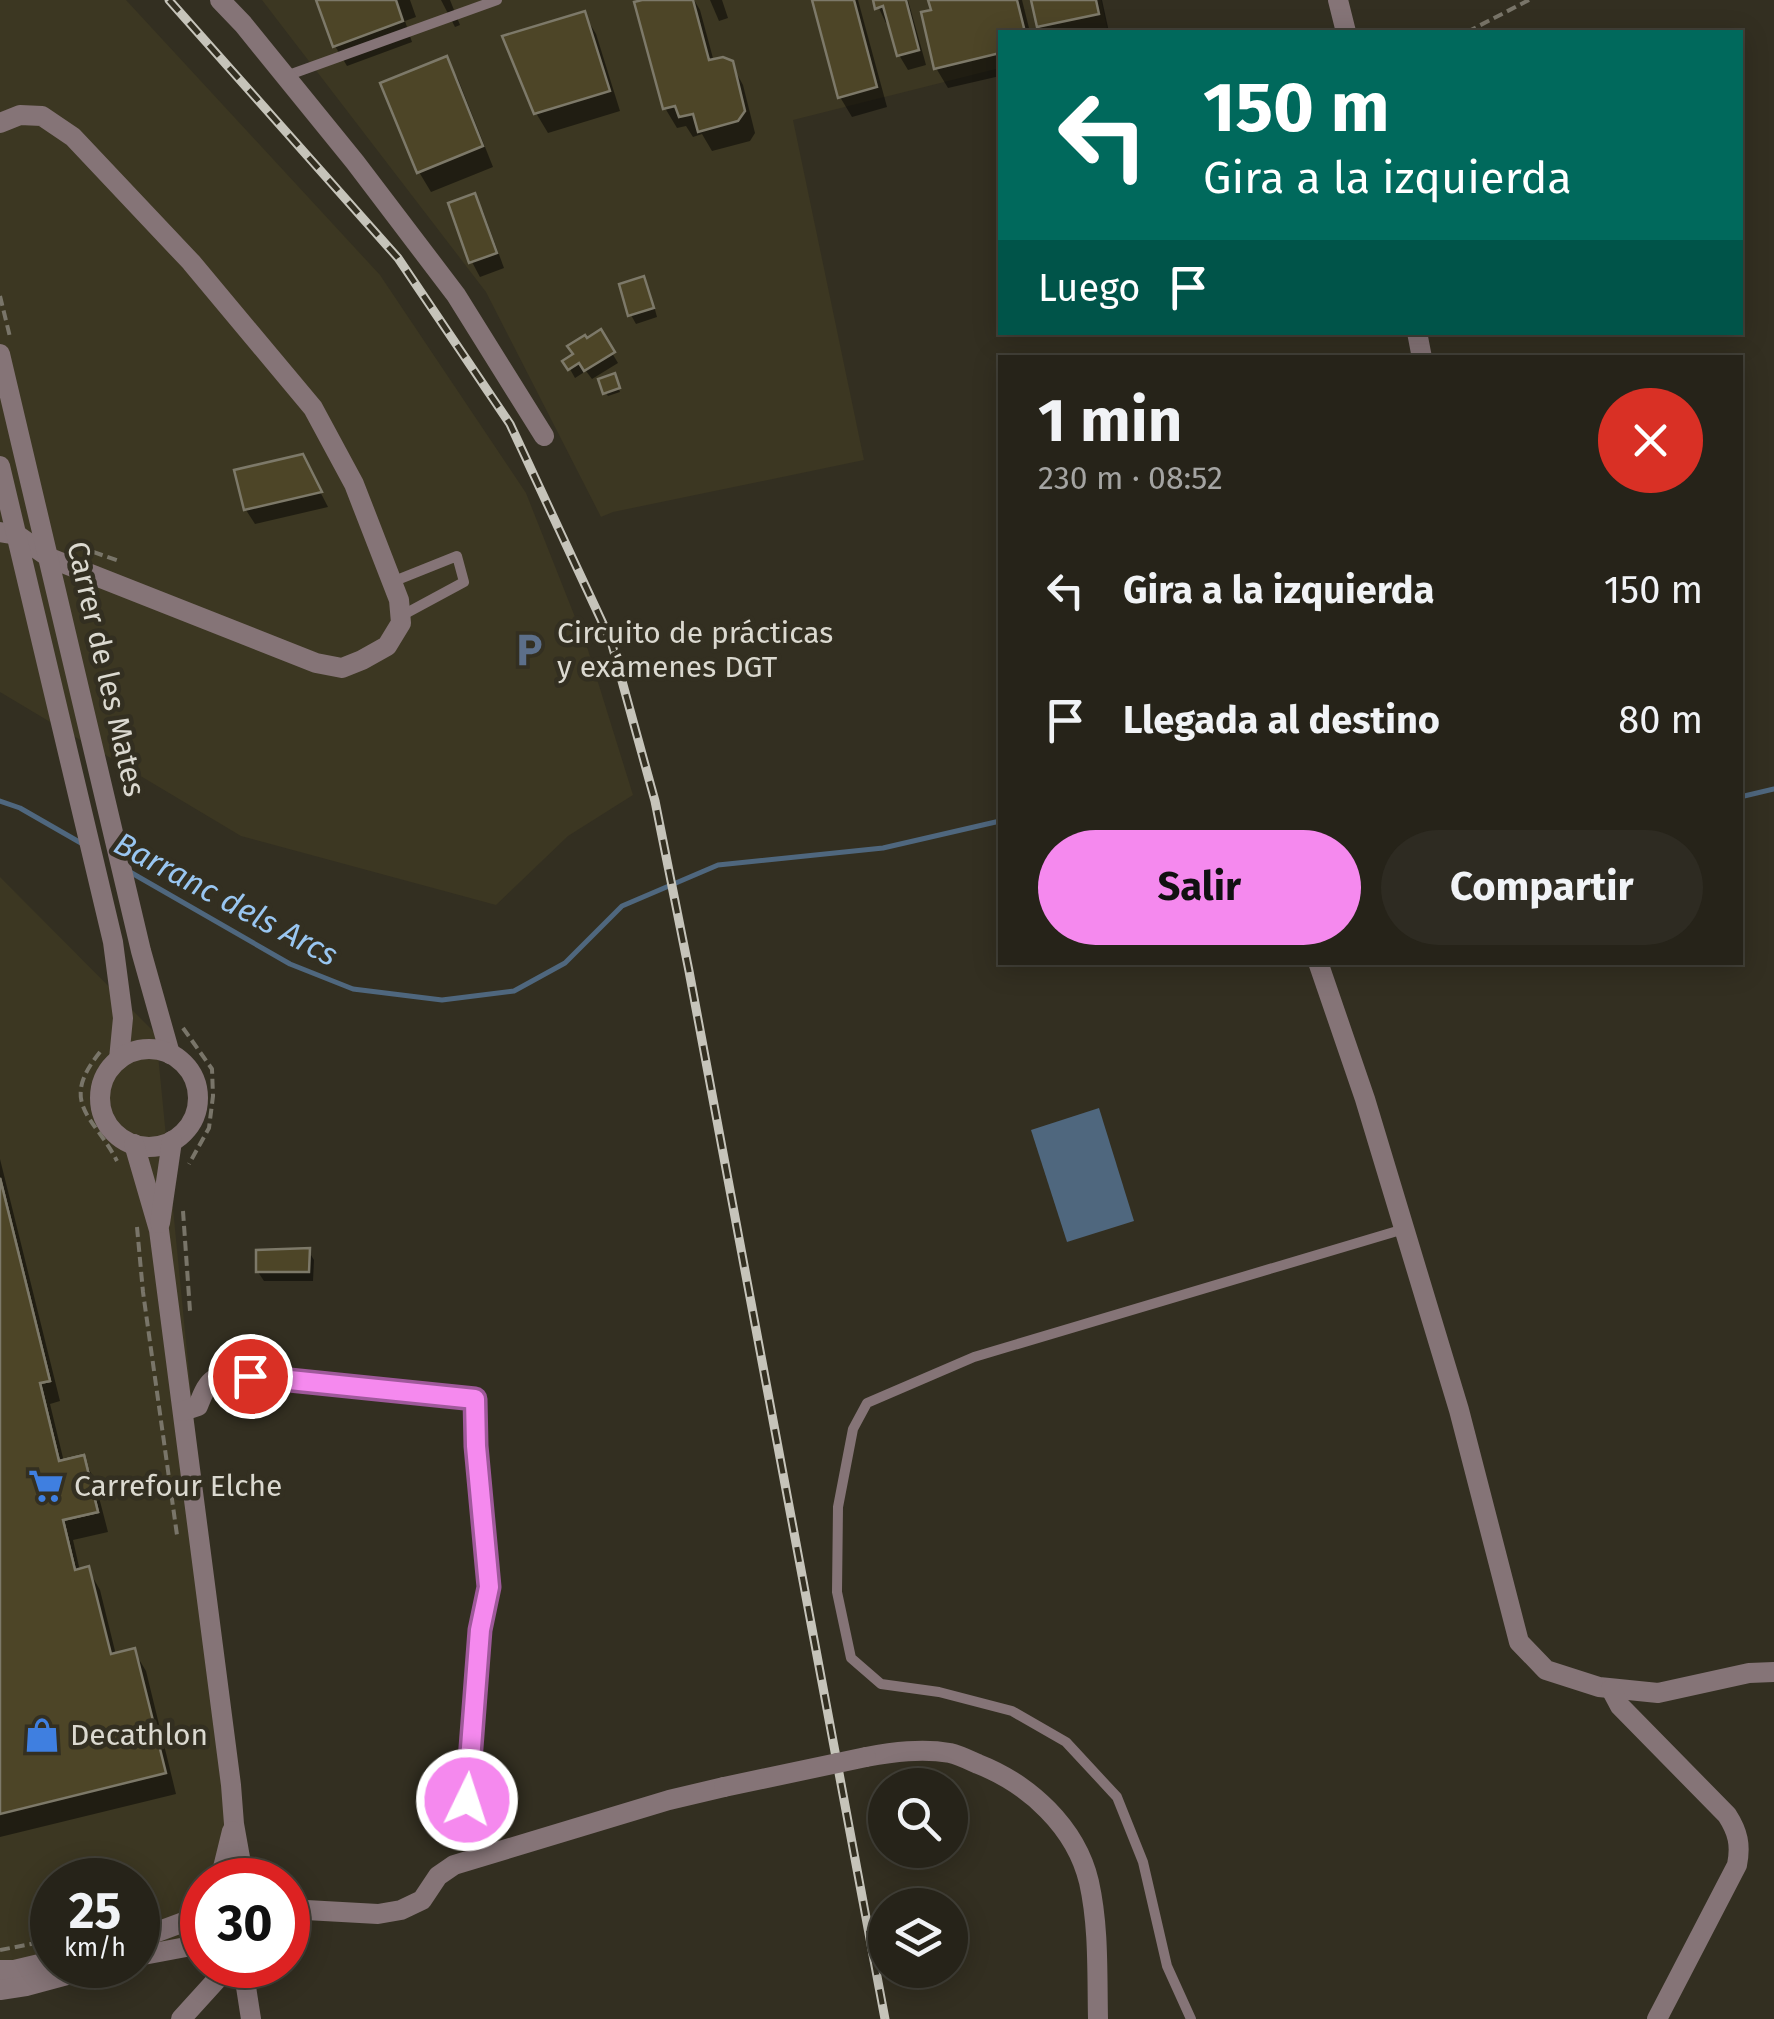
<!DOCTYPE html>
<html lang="es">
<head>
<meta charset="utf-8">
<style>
  :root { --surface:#262319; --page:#2e2b22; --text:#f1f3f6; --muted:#a4a4a2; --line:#424038; --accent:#f589ee }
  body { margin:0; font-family:"Fira Sans",sans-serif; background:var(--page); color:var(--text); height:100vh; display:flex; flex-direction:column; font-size:38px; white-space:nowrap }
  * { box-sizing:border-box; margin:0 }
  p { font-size:32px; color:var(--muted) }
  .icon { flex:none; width:55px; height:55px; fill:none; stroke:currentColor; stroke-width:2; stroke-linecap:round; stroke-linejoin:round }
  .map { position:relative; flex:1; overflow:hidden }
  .side { position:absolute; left:998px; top:355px; width:745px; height:610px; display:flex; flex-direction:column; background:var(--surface); border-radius:0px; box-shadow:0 5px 25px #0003,0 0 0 2px var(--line) }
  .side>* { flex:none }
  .top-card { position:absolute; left:998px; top:30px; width:745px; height:305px; border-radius:0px; box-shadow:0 5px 25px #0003,0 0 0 2px var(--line); background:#00695c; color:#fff; overflow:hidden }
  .buttons { position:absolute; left:868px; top:1768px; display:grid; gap:20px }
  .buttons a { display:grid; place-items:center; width:100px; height:100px; border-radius:50%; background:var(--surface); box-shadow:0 5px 25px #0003,0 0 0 2px var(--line); font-size:50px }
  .speed { position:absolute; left:30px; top:1858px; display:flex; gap:20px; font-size:50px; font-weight:700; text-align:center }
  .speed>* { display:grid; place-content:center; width:130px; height:130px; border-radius:50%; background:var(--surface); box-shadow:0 5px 25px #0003,0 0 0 2px var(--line); line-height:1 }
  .speed small { font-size:25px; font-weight:400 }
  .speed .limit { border:15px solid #d22; background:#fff; color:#111 }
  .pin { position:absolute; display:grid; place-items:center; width:85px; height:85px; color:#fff; margin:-42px; border:5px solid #fff; border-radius:50%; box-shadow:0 2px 10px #0007 }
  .me { position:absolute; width:110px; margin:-55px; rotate:4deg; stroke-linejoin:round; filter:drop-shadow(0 0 8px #0008) }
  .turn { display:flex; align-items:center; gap:35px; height:210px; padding:0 40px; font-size:45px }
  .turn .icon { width:130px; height:130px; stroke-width:2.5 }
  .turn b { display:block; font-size:70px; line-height:85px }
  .then { display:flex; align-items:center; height:95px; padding:0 40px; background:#0003; gap:20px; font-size:38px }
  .round { display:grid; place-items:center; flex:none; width:105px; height:105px; border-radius:52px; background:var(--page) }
  .head { display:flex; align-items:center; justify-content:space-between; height:170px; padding:0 40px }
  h1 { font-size:60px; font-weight:700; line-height:75px }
  .cta { display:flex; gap:20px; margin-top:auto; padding:20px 40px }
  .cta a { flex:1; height:115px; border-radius:60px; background:var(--accent); color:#111; font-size:40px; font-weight:700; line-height:115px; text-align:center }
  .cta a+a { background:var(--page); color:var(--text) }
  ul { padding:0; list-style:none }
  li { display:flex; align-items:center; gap:30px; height:130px; padding:0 40px }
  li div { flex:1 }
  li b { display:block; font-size:38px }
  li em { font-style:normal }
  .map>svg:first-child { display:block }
</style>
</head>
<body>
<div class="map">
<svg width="1774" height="2019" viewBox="0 0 1774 2019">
  <rect width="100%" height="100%" fill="#332f21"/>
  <g fill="#3c3722">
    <polygon points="0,0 126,0 380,275 526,493 588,650 633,795 568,836 496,905 241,836 0,692"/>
    <polygon points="262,0 1101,0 1108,32 1000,32 1000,68 793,120 864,460 613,512 601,517 486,292"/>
    <polygon points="0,877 156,1034 192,1403 245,1880 202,1880 202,1939 138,1954 138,1880 52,1880 52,1965 88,1965 0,1985"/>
  </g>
  <polygon fill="#4f677e" points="1099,1108 1134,1221 1067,1242 1031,1130"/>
  <g fill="#0007">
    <polygon points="318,0 410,0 416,17 405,21 412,42 347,66 335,46"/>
    <polygon points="441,0 450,0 460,25 455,27"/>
    <polygon points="652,0 694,0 700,10 714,62 731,63 743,85 755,133 750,141 712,151 702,134 693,137 686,126 677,128 665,108"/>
    <polygon points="710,0 722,0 728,18 719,21"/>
    <polygon points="814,0 858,0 887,107 852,117 840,97"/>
    <polygon points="875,0 908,0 926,65 908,70 899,55 890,21 886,23"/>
    <polygon points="931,0 1022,0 1030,32 1000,32 1000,76 948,88 936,68 934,11"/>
    <polygon points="1034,0 1102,0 1109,32 1043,32 1039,26"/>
    <polygon points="584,14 596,34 620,111 548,133 536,113"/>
    <polygon points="446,59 458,79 493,167 431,192 419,172"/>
    <polygon points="474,196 483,211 504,268 480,277 472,262 451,204"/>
    <polygon points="643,279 649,288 657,317 636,324 631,315"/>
    <polygon points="600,333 618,363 592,379 586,371 575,378 566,362 576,355 586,341"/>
    <polygon points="614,376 620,392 608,396 606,393"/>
    <polygon points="237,472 310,472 328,507 255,524 246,510"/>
    <polygon points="0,1159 60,1401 50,1404 64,1462 82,1458 94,1478 108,1532 73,1540 80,1571 88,1569 100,1590 116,1655 134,1651 146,1671 176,1794 0,1837"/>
    <polygon points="308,1250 314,1260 313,1281 264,1281 258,1272"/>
  </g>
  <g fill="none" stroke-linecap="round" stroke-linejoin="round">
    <g stroke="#4f677e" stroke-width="5">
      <polyline points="1740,797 1774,789"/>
      <polyline points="0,801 20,808 81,843"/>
      <polyline points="130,872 290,964 353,989 442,1000 514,991 565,963 622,906 718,865 883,848 1000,821"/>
    </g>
  </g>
  <g fill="#4d4527" stroke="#7d7969" stroke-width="2.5">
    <polygon points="316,0 396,0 403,21 333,47"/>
    <polygon points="642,0 693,0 709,60 723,57 733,61 745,111 738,121 698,132 693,114 679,117 675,106 663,109 634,2"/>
    <polygon points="812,0 854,0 877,87 838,98"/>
    <polygon points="873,0 906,0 919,50 897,56 883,6 875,9"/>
    <polygon points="928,0 1017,0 1025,32 1000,32 1000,53 934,69 921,12 931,10"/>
    <polygon points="1031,0 1096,0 1099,14 1037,27"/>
    <polygon points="585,11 610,91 534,114 502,36"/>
    <polygon points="447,56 483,146 417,173 380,83"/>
    <polygon points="475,193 497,253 469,263 448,203"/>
    <polygon points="644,276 654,308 628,316 619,284"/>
    <polygon points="601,329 615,352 584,371 579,363 568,370 562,361 573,354 567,346 585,335 587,338"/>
    <polygon points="615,373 620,388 603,394 598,379"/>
    <polygon points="303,454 322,492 244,510 234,470"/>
    <polygon points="0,1178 50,1381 40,1383 59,1461 84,1455 98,1512 63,1520 75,1570 0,1589"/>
    <polygon points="0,1178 50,1381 40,1383 59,1461 84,1455 98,1512 63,1520 75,1570 89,1566 111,1654 135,1648 166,1773 0,1814"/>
    <polygon points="310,1248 309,1272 256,1272 256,1250"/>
  </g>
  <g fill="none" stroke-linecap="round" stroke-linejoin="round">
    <g stroke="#797569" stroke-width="4" stroke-dasharray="10 5" stroke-linecap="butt">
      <polyline points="1467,32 1529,0"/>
      <polyline points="0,296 10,337"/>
      <polyline points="79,547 119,561 119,563"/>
      <polyline points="183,1028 212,1069 213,1096 209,1128 189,1164"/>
      <path d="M100 1052C58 1104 94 1116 117 1161"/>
      <polyline points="183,1211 190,1311"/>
      <polyline points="137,1227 143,1292 177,1535"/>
      <polyline points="0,1950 52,1940"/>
    </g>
    <g stroke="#857477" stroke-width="10">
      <polyline points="286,76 497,0"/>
      <polyline points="392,582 457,556 464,582 401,616"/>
      <polyline points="1191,2019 1167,1966 1143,1862 1117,1797 1066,1742 1012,1711 939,1692 881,1684 851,1658 837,1592 838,1507 853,1429 867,1403 974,1357 1404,1229"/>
    </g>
    <g stroke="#857477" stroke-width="20">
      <polyline points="220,0 243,24 355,162 456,295 544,436"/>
      <polyline points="1338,0 1346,32"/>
      <polyline points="0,123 20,115 42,116 73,137 191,262 313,408 354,484 399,600 401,623 387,646 362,660 342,668 316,663 50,558 17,535 0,532"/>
      <polyline points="1417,332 1422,358"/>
      <polyline points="0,354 141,951 170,1054"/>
      <polyline points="0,466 113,942 123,1018 119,1059"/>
      <polyline points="1318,962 1365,1099 1459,1410 1519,1642 1546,1670 1599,1687 1658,1693 1749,1673 1774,1672"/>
      <circle cx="149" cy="1098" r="49"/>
      <polyline points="134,1144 159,1230 231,1785 234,1824 244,1880"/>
      <polyline points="160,1223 172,1141"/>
      <path d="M183 1411 198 1406C211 1372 215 1376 250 1377L475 1399V1446L489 1587 480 1630 467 1801"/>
      <path d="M1611 1689 1620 1706 1727 1815C1738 1832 1741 1845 1737 1865L1657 2019"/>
      <path d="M866 1757C893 1752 922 1748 950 1753 959 1755 969 1760 978 1764 1029 1784 1076 1827 1089 1882 1099 1927 1097 1973 1098 2019"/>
      <polyline points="220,1880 232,1831"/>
      <polyline points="288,1909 378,1914 401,1910 422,1900 438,1876 454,1865 669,1800 724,1787"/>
      <polyline points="138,1939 200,1916"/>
      <polyline points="138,1956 202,1944"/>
      <polyline points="234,1965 244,1974 251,2019"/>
      <polyline points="0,1970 14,1970 52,1961"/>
      <polyline points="0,1990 26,1986 104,1965"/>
      <polyline points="181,2019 230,1965"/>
    </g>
    <defs>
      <polyline id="rail" points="169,0 398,258 510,424 611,641 655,801 689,971 885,2019"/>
    </defs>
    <use href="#rail" stroke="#c6c4ba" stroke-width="9"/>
    <use href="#rail" stroke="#332f21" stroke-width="5" stroke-dasharray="15" stroke-linecap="butt"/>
    <polyline stroke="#857477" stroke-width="20" points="724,1787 866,1757"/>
  </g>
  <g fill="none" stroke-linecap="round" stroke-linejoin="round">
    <defs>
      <polyline id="route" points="250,1376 475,1399 476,1446 489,1587 480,1630 467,1800"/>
    </defs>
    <use href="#route" stroke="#9f599b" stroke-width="25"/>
    <use href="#route" stroke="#f589ee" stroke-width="18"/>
  </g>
  <defs>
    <symbol id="parking-bare" viewBox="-9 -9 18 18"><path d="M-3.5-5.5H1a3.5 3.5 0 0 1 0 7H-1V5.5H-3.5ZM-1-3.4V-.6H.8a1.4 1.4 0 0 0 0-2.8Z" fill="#5c6f8a" stroke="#332f21" stroke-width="2.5" paint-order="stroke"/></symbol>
    <symbol id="supermarket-bare" viewBox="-9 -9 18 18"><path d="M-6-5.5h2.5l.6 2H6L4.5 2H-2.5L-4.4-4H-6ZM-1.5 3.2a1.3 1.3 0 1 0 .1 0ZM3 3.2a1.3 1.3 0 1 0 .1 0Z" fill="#3f7fe0" stroke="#332f21" stroke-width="2.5" paint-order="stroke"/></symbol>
    <symbol id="shop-bare" viewBox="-9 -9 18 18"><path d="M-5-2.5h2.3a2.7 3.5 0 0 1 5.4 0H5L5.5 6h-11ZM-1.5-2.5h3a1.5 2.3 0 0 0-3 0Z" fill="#3f7fe0" stroke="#332f21" stroke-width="2.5" paint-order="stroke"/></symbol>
  </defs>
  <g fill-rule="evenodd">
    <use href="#parking-bare" x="504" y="625" width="50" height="50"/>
    <use href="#supermarket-bare" x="21" y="1461" width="50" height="50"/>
    <use href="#shop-bare" x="17" y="1710" width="50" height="50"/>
  </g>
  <g text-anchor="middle" stroke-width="9" stroke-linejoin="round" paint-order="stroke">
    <g font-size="30" fill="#dbd9d0" stroke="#332f21" text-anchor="start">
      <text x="557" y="643">Circuito de prácticas<tspan x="557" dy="34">y exámenes DGT</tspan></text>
      <text x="74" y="1496">Carrefour Elche</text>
      <text x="70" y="1745">Decathlon</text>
    </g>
    <g font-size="30" fill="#dbd9d0" stroke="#332f21">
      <text transform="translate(106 669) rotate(77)" y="10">Carrer de les Mates</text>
    </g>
    <g font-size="32" font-style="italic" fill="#99c6f1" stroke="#332f21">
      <text transform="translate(226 899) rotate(28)" y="11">Barranc dels Arcs</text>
    </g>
  </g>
</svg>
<div class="buttons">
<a><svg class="icon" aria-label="search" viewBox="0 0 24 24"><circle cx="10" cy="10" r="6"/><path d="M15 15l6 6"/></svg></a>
<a><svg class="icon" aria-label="layers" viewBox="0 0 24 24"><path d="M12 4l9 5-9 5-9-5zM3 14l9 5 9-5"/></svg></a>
</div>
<div class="speed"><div>25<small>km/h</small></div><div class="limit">30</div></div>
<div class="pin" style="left:250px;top:1376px;background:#d93025"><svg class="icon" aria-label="arrive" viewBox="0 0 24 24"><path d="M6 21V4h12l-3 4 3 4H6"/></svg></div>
<svg class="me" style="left:467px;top:1800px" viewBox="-20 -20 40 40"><circle r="17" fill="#f589ee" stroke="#fff" stroke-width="3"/><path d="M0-11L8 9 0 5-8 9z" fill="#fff"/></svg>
<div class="top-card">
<div class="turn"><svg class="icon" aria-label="left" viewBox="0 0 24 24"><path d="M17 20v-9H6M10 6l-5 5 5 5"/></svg><div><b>150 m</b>Gira a la izquierda</div></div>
<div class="then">Luego<svg class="icon" aria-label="arrive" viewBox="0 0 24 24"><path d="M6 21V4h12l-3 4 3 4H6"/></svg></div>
</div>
<section class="side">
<div class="head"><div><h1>1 min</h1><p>230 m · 08:52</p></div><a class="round" style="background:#d93025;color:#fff"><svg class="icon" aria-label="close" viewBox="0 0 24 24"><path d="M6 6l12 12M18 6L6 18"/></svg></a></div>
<ul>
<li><svg class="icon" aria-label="left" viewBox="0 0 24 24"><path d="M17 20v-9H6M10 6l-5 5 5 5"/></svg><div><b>Gira a la izquierda</b></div><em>150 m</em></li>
<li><svg class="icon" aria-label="arrive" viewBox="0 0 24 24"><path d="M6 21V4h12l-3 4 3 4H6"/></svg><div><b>Llegada al destino</b></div><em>80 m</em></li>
</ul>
<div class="cta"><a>Salir</a><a>Compartir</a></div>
</section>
</div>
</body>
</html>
